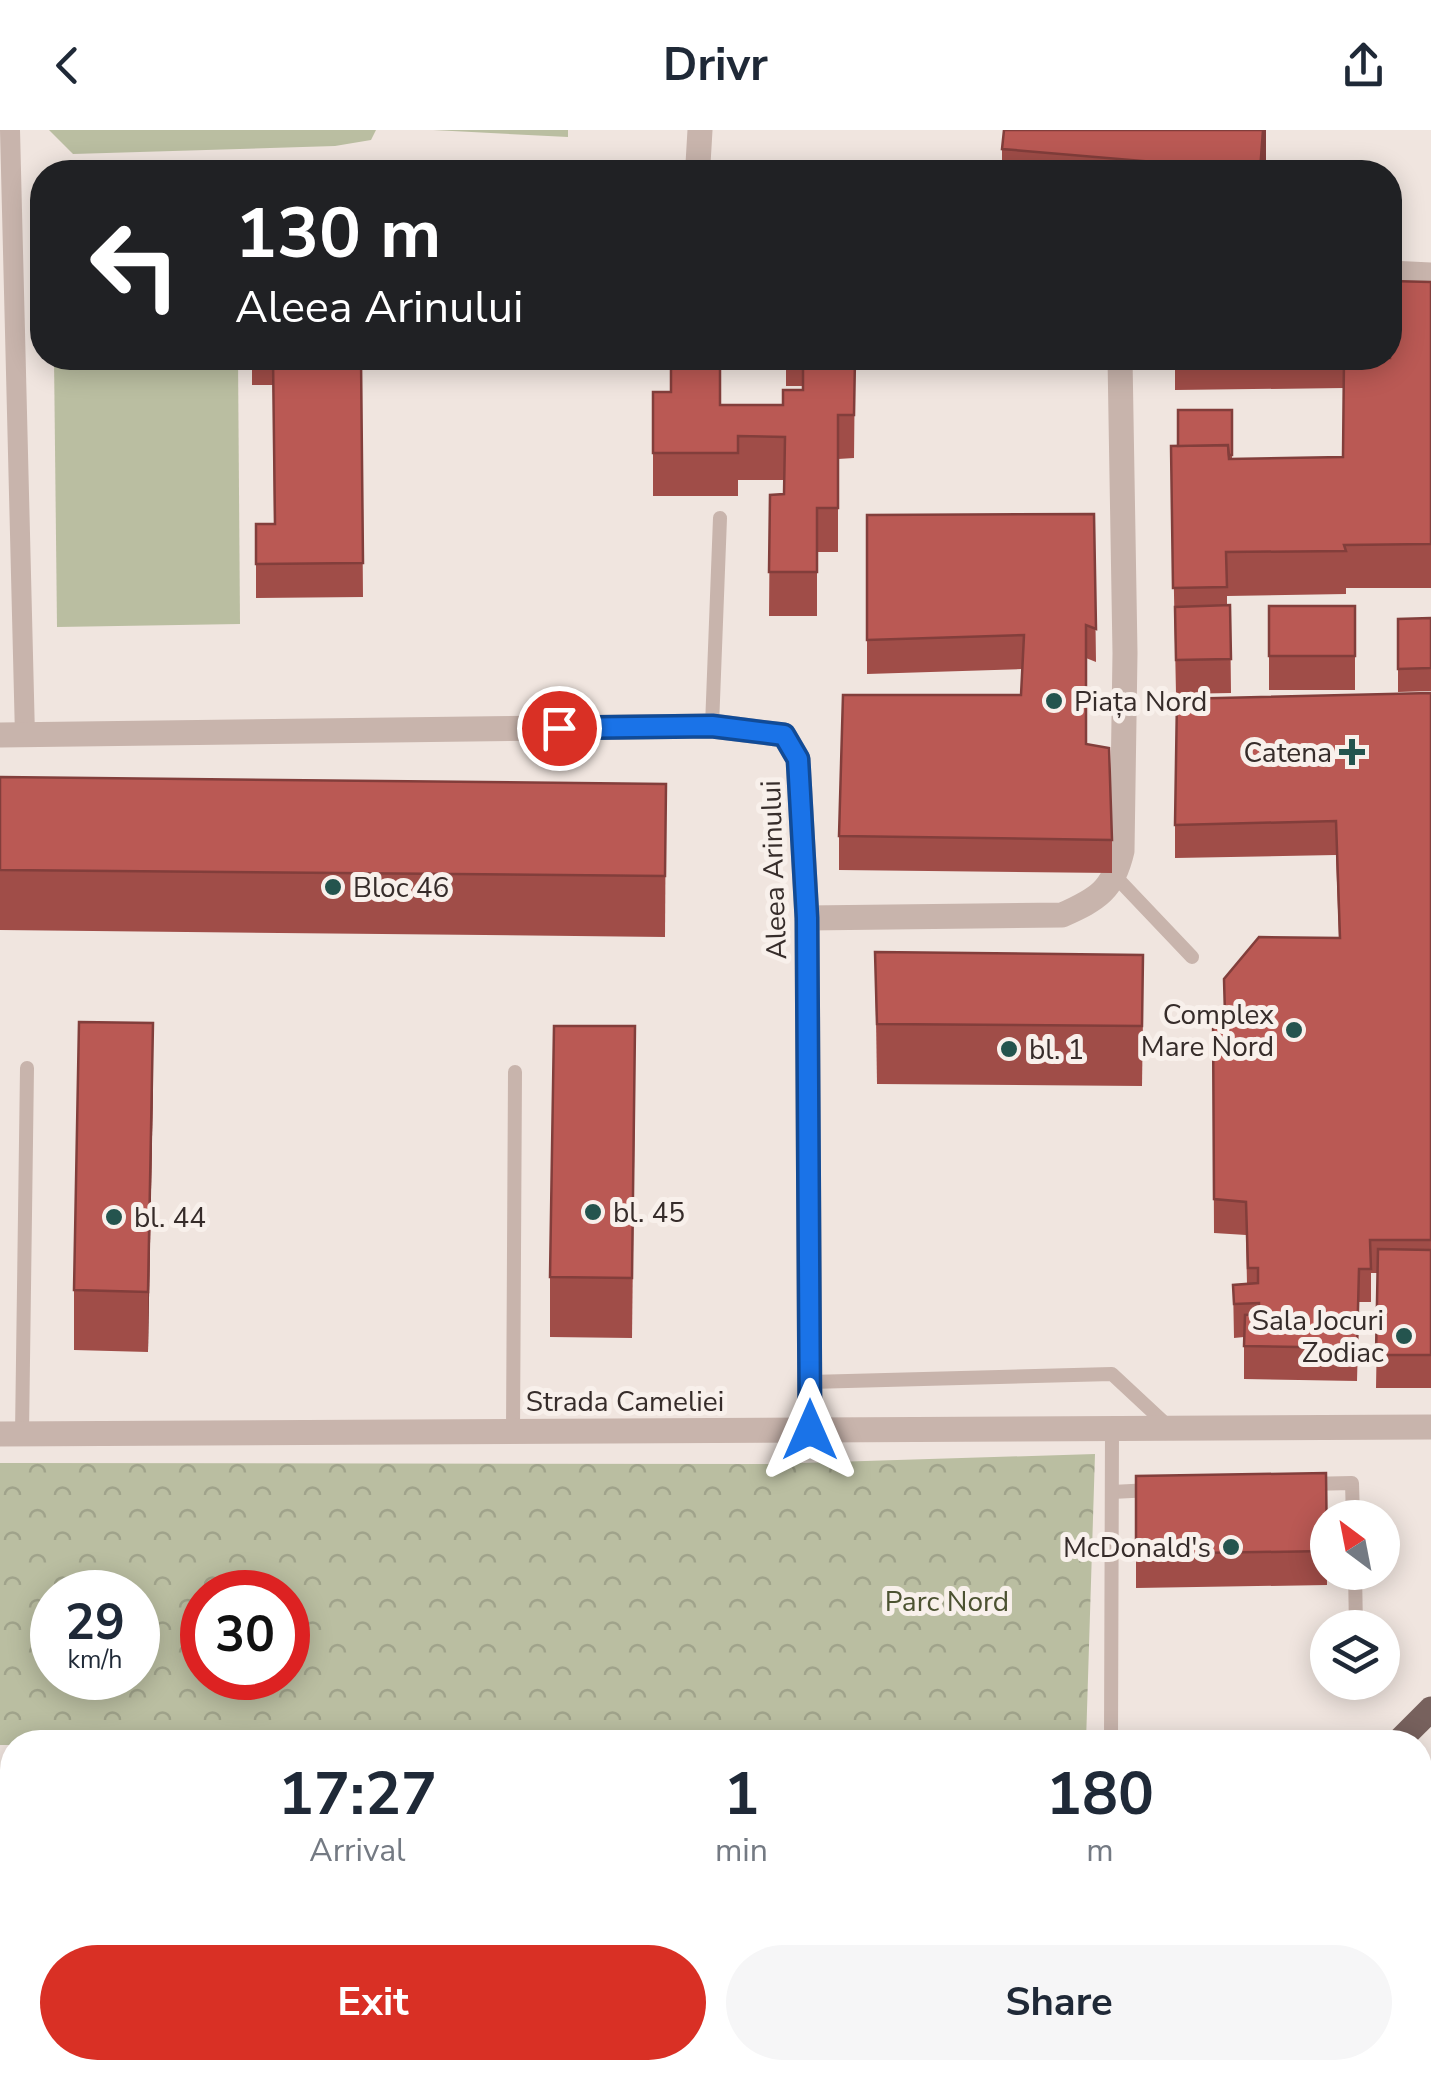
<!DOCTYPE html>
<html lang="en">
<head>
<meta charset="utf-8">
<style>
  :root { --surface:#fff; --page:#f6f6f7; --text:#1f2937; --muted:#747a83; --accent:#d93025 }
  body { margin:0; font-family:"Nunito Sans",sans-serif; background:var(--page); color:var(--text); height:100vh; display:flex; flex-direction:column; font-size:38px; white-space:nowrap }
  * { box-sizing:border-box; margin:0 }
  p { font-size:32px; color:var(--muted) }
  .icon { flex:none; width:55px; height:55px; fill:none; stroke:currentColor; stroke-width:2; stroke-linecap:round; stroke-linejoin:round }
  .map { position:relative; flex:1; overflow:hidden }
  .details { position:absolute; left:0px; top:1600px; width:1432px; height:350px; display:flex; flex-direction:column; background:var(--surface); border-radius:40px 40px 0 0; box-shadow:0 5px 25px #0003 }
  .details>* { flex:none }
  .hud { position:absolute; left:30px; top:30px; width:1372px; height:210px; border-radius:40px; box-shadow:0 5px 25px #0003; background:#202124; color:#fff; overflow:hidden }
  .needle { width:65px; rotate:328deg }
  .buttons { position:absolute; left:1310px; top:1370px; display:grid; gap:20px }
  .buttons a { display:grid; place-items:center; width:90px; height:90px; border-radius:50%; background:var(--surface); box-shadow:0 5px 25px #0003; font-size:50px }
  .speed { position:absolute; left:30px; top:1440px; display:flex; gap:20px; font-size:50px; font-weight:700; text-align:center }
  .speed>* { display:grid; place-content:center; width:130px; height:130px; border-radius:50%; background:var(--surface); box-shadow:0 5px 25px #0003; line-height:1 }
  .speed small { font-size:25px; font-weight:400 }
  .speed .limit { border:15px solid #d22; background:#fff; color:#111 }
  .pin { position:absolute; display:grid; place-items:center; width:85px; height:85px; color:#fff; margin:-42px; border:5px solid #fff; border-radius:50%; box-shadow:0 2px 10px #0007 }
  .me { position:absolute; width:110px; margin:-55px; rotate:0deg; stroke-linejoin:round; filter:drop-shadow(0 0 8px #0008) }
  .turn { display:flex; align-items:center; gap:35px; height:210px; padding:0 40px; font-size:45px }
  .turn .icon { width:130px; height:130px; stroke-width:2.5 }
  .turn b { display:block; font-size:70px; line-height:85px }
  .eta { display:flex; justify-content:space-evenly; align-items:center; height:170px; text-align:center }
  .eta b { font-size:60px; font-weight:700; line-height:70px }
  .primary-button { display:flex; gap:20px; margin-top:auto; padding:20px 40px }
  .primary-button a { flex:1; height:115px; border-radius:60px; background:var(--accent); color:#fff; font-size:40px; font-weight:700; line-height:115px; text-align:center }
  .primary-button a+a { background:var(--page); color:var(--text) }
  header { display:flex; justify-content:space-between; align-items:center; height:130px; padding:0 40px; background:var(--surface); font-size:45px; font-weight:700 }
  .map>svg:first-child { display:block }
</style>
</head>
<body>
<header><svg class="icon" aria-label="back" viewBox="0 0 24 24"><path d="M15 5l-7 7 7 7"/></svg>Drivr<svg class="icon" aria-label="share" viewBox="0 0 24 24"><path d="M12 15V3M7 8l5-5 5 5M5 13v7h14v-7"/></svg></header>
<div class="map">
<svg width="1431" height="1950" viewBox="0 0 1431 1950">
  <defs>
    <pattern id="forest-crowns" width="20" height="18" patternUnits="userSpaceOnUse" patternTransform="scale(2.5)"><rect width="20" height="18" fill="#babea1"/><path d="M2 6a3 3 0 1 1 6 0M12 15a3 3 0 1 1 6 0" fill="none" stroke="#a0a38b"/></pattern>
  </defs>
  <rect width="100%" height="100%" fill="#f0e5df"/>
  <path fill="url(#forest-crowns)" fill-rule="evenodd" d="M1095 1324 1086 1612 0 1615V1333L768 1334ZM52 1462H138V1548H52ZM202 1462H288V1548H202Z"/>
  <g fill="#babea1">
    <polygon points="49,0 376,0 371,10 335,16 73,24"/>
    <polygon points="433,0 568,0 568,7"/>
    <polygon points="54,228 238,228 240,494 57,497"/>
  </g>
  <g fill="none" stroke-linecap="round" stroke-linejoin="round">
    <g stroke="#c8b4ac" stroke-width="14">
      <polyline points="712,596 720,388"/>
      <polyline points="1116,747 1192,827"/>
      <polyline points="810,1252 1112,1244 1170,1298"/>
      <polyline points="513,1302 515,942"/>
      <polyline points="22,1304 27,938"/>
      <polyline points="1307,1354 1352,1353 1353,1388"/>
      <polyline points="1112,1362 1151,1360"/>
      <polyline points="1355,1442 1356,1498"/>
      <polyline points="1111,1612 1112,1298"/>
      <polyline points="636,1950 636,1938"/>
    </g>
    <polyline stroke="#c8b4ac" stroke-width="20" points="10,0 25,606"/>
    <g stroke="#c8b4ac" stroke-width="25">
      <polyline points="700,0 698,34 702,42"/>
      <polyline points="1390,143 1431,145"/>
      <polyline points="0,605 712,596 784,605 798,629 807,788 810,1300"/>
      <path d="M807 788 1062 785C1098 769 1113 760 1122 721L1125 523 1120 228"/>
      <polyline points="0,1304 1431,1297"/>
    </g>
    <g stroke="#77615d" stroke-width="25">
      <polyline points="1398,1612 1431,1579"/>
      <polyline points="1420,1658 1431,1658"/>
      <polyline points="0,1667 12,1667"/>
      <polyline points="0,1732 12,1732"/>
      <polyline points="1420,1736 1431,1737"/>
      <polyline points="1420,1762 1431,1769"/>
    </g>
  </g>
  <g fill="#a04d48">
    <polygon points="1266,0 1265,42 1002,42 1002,19"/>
    <polygon points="1431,152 1431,458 1346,458 1346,464 1227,466 1227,475 1230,475 1231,563 1176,564 1171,316 1178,315 1232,280 1232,329 1343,327 1344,258 1175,260 1175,228 1390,228"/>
    <polygon points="252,228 361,228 363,467 256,468 256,394 274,394 273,255 252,255"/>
    <polygon points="786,228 855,228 854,328 838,329 838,422 817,422 817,486 769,486 770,365 784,364 785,350 738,350 738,366 653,366 653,262 720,275 783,275 803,260 803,256 786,256"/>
    <polygon points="1094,384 1096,532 1086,528 1086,614 1112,710 1112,743 839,740 839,706 1021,565 1022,539 867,544 867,385"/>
    <rect x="1269" y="476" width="86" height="84"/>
    <polygon points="1431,488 1431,561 1398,562 1398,489"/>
    <polygon points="1431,563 1431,1258 1376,1258 1378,1143 1371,1143 1371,1172 1359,1172 1357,1251 1244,1249 1244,1207 1234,1208 1233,1155 1247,1154 1246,1105 1214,1103 1213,886 1224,885 1339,808 1336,725 1175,728 1175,695"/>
    <polygon points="0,647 666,654 665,807 0,800"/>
    <polygon points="875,822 1143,885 1142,956 877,954"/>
    <polygon points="153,953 148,1222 74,1220 74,1160"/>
    <polygon points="635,956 632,1208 550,1207 550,1147"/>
    <polygon points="1326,1343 1327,1455 1136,1458 1136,1346"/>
    <polygon points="1370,1938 1400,1938 1398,1946"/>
  </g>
  <g fill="#823e3b">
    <polygon points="1263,0 1266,0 1266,34 1265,42 1260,42"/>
    <polygon points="153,893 153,953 148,1222 148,1162"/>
  </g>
  <g fill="#ba5954" stroke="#823e3b" stroke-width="2.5">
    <polygon points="1004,0 1263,0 1260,41 1002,19"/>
    <polygon points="1390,151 1431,152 1431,414 1344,415 1346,421 1226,422 1227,457 1173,458 1171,316 1228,315 1229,329 1343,327 1344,228 1390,228"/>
    <polygon points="273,228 361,228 363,433 256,434 256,394 275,394"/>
    <polygon points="671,228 720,228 720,275 783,275 783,260 803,260 803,228 855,228 854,285 838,285 838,378 817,378 817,442 769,442 770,365 784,364 785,307 738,306 738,323 653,323 653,262 671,262"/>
    <polygon points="1178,280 1232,280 1232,325 1229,325 1228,315 1178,316"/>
    <polygon points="1094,384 1096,499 1086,495 1086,614 1109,618 1112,710 839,706 843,565 1021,565 1024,505 867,510 867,385"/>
    <polygon points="1230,475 1231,529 1176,530 1175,477"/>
    <rect x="1269" y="476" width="86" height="50"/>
    <polygon points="1431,488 1431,538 1398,539 1398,489"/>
    <polygon points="1431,563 1431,1110 1370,1110 1371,1139 1359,1139 1357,1218 1244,1216 1245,1185 1259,1184 1259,1173 1234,1174 1233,1155 1258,1153 1258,1138 1248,1138 1246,1072 1214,1069 1213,886 1225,885 1224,849 1259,807 1340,808 1336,691 1175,695 1177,569"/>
    <polygon points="0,647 666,654 665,746 0,740"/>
    <polygon points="875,822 1143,825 1142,896 877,894"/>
    <polygon points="79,892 153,893 148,1162 74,1160"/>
    <polygon points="554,896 635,896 632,1148 550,1147"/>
    <polygon points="1378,1119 1431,1120 1431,1225 1376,1225"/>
    <polygon points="1326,1343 1327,1421 1136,1424 1136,1346"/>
    <rect x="0" y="1943" width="14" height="7"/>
  </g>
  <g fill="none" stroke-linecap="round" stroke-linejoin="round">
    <defs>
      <polyline id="route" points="559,598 712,596 784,605 798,629 807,788 810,1300"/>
    </defs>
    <use href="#route" stroke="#114b97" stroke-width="25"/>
    <use href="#route" stroke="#1a73e8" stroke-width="18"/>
  </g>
  <g fill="#24544e" stroke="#f8f0eb" stroke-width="4">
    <circle cx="1054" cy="571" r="10"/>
    <path d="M1347 607h10v10h10v10h-10v10h-10v-10h-10v-10h10z"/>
    <circle cx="333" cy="757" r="10"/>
    <circle cx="1294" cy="900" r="10"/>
    <circle cx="1009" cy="919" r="10"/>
    <circle cx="593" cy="1082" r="10"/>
    <circle cx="114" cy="1087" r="10"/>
    <circle cx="1404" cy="1206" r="10"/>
    <circle cx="1231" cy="1417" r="10"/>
  </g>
  <g text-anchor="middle" stroke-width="10" stroke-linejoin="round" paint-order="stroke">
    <g font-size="28" fill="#362c2a" stroke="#f8f0eb" text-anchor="start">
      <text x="1074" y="581">Piața Nord</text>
      <text x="1332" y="632" text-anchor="end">Catena</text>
      <text x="353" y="767">Bloc 46</text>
      <text x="1274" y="894" text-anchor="end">Complex<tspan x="1274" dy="32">Mare Nord</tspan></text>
      <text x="1029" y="929">bl. 1</text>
      <text x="613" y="1092">bl. 45</text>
      <text x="134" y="1097">bl. 44</text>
      <text x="1384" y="1200" text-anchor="end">Sala Jocuri<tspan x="1384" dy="32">Zodiac</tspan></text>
      <text x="1211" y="1427" text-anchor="end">McDonald's</text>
    </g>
    <g font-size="28" fill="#362c2a" stroke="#f8f0eb">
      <text transform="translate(773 740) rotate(-92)" y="10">Aleea Arinului</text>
      <text x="625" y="1281">Strada Cameliei</text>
    </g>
    <g font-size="28" fill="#4c5231" stroke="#f8f0eb">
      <text x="947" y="1481">Parc Nord</text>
    </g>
  </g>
</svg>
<div class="buttons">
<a><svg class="needle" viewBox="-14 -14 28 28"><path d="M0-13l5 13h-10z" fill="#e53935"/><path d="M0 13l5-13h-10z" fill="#747a83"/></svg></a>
<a><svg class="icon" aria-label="layers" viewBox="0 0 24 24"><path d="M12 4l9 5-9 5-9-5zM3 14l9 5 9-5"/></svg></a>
</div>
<div class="speed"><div>29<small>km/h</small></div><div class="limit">30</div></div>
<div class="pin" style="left:559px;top:598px;background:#d93025"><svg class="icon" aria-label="arrive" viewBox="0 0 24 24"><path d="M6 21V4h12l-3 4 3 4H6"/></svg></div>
<svg class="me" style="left:810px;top:1300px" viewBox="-20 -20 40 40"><path d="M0-17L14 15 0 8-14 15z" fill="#1a73e8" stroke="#fff" stroke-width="4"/></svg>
<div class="hud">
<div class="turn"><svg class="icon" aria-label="left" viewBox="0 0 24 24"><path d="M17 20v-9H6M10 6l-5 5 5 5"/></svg><div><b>130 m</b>Aleea Arinului</div></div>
</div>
<section class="details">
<div class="eta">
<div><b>17:27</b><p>Arrival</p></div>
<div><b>1</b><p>min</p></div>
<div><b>180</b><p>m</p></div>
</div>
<div class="primary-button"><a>Exit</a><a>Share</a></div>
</section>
</div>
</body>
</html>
